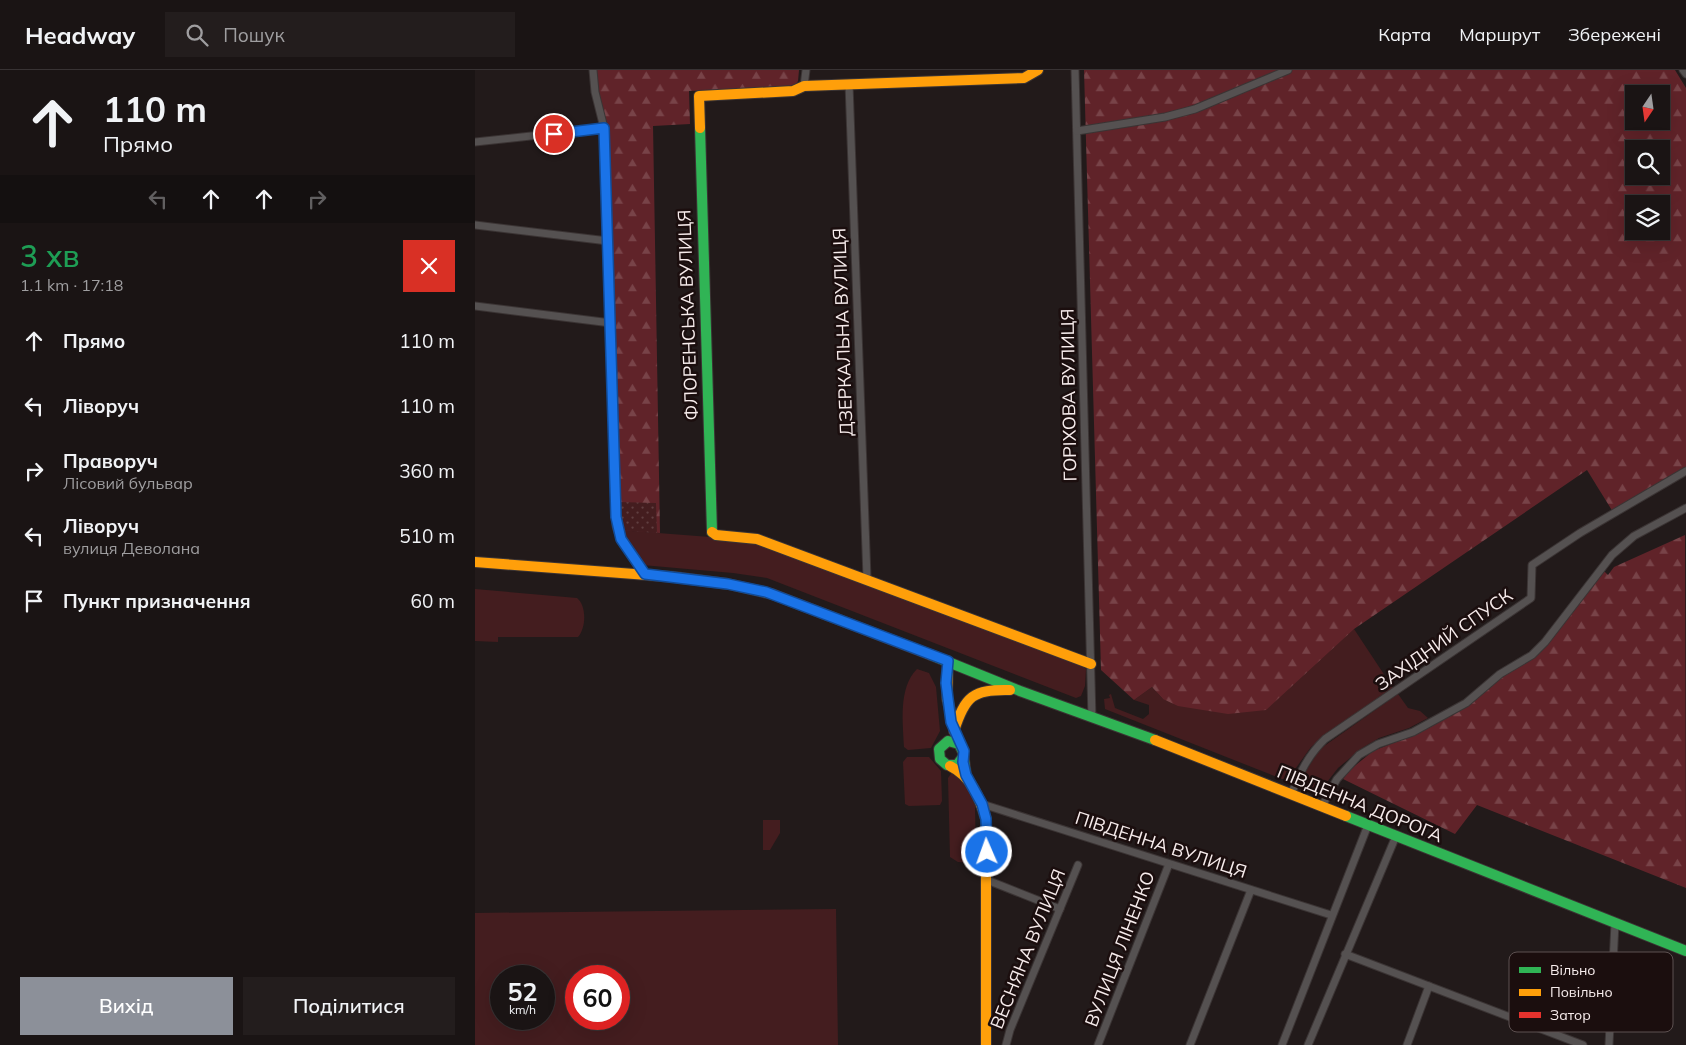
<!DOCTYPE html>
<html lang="uk">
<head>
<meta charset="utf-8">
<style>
  :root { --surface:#1a1414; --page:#231d1d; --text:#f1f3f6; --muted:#9f9ea0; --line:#383334; --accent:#8c9099 }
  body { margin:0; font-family:Mulish,sans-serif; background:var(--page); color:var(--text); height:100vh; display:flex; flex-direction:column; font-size:19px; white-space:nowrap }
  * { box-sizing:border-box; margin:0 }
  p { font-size:16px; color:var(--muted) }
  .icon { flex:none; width:28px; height:28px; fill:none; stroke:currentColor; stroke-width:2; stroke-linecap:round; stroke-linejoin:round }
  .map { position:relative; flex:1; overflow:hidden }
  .drawer { display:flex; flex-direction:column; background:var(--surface); width:475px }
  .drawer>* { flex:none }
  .top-card { background:#1a1414; color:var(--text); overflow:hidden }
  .needle { width:32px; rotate:193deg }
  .controls { position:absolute; left:1150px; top:15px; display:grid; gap:10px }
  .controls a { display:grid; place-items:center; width:45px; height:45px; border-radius:0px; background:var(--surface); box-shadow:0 5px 20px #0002,0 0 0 1px var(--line); font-size:25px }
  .speed { position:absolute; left:15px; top:895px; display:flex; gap:10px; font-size:25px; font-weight:700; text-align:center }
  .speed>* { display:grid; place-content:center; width:65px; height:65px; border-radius:50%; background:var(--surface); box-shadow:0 5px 20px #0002,0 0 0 1px var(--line); line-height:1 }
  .speed small { font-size:12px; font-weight:400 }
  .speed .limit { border:8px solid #d22; background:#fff; color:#111 }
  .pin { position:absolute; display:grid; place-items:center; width:42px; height:42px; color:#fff; margin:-21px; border:2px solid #fff; border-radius:50%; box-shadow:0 1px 5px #0007 }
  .me { position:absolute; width:55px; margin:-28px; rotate:358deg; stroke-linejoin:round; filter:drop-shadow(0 0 4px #0008) }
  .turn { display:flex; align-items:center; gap:18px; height:105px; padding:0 20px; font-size:22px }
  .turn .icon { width:65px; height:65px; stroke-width:2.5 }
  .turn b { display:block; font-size:35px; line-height:42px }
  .lanes { display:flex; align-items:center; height:48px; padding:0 20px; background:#0003; justify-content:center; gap:25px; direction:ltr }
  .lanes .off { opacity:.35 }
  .round { display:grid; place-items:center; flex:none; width:52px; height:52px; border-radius:0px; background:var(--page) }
  .headline { display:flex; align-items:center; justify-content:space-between; height:85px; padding:0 20px }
  h1 { font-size:30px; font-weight:600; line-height:38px; color:#1e9e55 }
  .action { display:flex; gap:10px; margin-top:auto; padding:10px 20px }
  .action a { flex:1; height:58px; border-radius:0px; background:var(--accent); color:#fff; font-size:20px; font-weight:600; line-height:58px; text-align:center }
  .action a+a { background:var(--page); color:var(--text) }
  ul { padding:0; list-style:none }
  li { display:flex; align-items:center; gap:15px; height:65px; padding:0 20px }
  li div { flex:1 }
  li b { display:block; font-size:19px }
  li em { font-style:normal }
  header { display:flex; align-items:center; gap:30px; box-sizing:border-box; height:70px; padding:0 25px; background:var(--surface); border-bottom:1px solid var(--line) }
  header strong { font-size:24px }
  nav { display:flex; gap:28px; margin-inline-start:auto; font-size:18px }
  .search { width:350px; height:45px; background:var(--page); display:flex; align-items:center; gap:12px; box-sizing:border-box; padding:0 18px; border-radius:0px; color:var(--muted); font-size:19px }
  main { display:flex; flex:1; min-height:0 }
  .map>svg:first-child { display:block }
</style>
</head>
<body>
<header>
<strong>Headway</strong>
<div class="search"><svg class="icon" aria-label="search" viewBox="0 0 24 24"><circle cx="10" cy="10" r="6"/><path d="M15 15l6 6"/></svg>Пошук</div>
<nav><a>Карта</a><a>Маршрут</a><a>Збережені</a></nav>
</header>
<main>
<section class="drawer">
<div class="top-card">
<div class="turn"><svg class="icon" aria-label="ahead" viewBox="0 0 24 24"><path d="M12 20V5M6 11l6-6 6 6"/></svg><div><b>110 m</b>Прямо</div></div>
<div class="lanes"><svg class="icon off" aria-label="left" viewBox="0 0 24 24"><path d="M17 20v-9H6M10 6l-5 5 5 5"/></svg><svg class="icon" aria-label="ahead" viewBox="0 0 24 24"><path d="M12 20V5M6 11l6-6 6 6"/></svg><svg class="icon" aria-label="ahead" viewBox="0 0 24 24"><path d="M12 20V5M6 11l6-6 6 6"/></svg><svg class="icon off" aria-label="right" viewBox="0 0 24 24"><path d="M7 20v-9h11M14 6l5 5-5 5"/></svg></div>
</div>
<div class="headline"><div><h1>3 хв</h1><p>1.1 km · 17:18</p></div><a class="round" style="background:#d93025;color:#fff"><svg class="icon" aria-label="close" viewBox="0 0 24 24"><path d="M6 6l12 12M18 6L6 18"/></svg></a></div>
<ul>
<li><svg class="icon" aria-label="ahead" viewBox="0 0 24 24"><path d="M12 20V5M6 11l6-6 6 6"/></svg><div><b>Прямо</b></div><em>110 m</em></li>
<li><svg class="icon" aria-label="left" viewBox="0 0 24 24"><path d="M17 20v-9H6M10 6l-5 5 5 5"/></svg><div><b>Ліворуч</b></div><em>110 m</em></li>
<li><svg class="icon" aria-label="right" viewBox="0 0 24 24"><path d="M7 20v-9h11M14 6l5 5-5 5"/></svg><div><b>Праворуч</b><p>Лісовий бульвар</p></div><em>360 m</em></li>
<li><svg class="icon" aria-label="left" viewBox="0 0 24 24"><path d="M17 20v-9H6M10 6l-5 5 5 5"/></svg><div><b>Ліворуч</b><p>вулиця Деволана</p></div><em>510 m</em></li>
<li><svg class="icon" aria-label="arrive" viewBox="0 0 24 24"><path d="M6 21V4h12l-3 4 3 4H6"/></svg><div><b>Пункт призначення</b></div><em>60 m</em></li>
</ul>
<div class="action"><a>Вихід</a><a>Поділитися</a></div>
</section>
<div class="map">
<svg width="1211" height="975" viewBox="0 0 1211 975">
  <defs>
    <pattern id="forest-firs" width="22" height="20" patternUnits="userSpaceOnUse" patternTransform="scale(1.25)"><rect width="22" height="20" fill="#602329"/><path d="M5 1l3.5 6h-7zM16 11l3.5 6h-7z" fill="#784348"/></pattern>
    <pattern id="park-dots" width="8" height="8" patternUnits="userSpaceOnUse" patternTransform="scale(1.25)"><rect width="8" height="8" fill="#441d1f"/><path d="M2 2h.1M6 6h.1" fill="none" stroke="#603e40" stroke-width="1.8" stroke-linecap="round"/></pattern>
  </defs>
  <rect width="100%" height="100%" fill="#221a1a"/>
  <g fill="#441d1f" fill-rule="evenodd">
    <polygon points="144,460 274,470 608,596 611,599 610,616 606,626 601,628 292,508 258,503 167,495"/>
    <path d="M0 519 102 528C112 536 111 558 103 567H23V572L0 571Z"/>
    <polygon points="879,559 918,618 836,677 813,709 807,709 630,639 629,629 635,628 634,625 636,624 640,638 668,649 674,644 674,635 659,630 677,617 688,629"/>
    <path d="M442 599 454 603 461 617 465 661 456 678 433 680 429 677C428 653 423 618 442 599Z"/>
    <polygon points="923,624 933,638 945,641 953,648 934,658 904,668 887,678 863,698 845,721 830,719 828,717 831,701 845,679"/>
    <polygon points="432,687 454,687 466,701 467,731 465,735 434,736 430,734 428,692"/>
    <polygon points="478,701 493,717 500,735 501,793 483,792 475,787 473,708"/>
    <polygon points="288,750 305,750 305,763 295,780 288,780"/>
    <path d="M361 839 363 975H0V843ZM26 906H69V949H26ZM101 906H144V949H101Z"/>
  </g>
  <g fill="url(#forest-firs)" fill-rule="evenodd">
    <polygon points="121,0 324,0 323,11 319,17 214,21 215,54 178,56 185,463 144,460 131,58 122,15"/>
    <path d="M609 0H1200L1211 18V398L1138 442 1112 400 879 559 791 640 753 644 703 636 688 629 677 617 659 630 626 600ZM1159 24H1186V51H1159ZM1159 79H1186V106H1159ZM1159 134H1186V161H1159Z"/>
    <polygon points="1210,465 1211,818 1002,735 980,764 868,709 876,699 898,681 939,665 992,636 1022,608 1056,587 1127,499 1133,505 1139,497"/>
  </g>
  <polygon fill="url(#park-dots)" points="143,432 181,433 182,463 144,460"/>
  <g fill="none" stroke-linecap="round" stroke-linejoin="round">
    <defs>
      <g id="street">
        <path d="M118 0 120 22 129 58 141 456C145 473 161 489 170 504"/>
        <polyline points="600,0 617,648"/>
        <polyline points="1208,0 1211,4"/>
        <polyline points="374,14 392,508"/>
        <polyline points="329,16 331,0"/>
        <polyline points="602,61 690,47 720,39 813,0"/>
        <polyline points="0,72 129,58"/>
        <polyline points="0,155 133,171"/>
        <polyline points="0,236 136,253"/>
        <path d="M816 724C825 703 833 685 850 669L1056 528 1057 495 1105 463 1211 401"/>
        <polyline points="507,734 856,845"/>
        <polyline points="847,736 862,709 884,685 903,674 938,662 991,633 1025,604 1057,585 1070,572 1137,485 1159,466 1211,438"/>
        <polyline points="512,810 585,839"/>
        <polyline points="870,884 1108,975"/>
        <polyline points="531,975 535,960 603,795"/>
        <polyline points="623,975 694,794"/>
        <polyline points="715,975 776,820"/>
        <polyline points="807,975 893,755"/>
        <polyline points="833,975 921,766"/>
        <polyline points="932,975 954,916"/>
        <polyline points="1134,975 1140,853"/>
      </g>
      <g id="fast">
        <polyline points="225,58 237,462"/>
        <polyline points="456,585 545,621 680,670"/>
        <polyline points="488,687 482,695 472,695 465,689 464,679 473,671 484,674 488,682 491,705"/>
        <polyline points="871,746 1211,881"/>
      </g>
      <g id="slow">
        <polyline points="225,58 224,26 318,21 329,16 549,8 563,0"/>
        <polyline points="237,462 241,465 282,469 616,594"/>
        <polyline points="0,492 199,507 253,514 297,524"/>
        <polyline points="473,591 472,628 481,665"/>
        <path d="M479 661C490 626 498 619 535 620"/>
        <polyline points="680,670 871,746"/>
        <path d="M475 696C497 707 504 727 511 749V975"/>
      </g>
      <polyline id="jam" points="297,524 456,585"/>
    </defs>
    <use href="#street" stroke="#3b3434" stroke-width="9"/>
    <use href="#fast" stroke="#3b3434" stroke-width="12"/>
    <use href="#slow" stroke="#3b3434" stroke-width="12"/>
    <use href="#jam" stroke="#3b3434" stroke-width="12"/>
    <use href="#street" stroke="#555151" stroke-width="7"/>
    <use href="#fast" stroke="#30b455" stroke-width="10"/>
    <use href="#slow" stroke="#ff9f0a" stroke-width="10"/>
    <use href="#jam" stroke="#e5322d" stroke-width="10"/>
  </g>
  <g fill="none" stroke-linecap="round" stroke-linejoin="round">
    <defs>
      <polyline id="route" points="79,64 129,58 141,447 146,469 170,504 253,514 291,522 473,591 471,613 476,652 489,681 488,692 491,705 507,734 511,749 512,782"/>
    </defs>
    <use href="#route" stroke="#114b97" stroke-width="12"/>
    <use href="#route" stroke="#1a73e8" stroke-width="9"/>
  </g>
  <g text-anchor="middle" stroke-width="5" stroke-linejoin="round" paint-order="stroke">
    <g font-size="18" fill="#f7ecec" stroke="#1b0e0e">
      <text transform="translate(213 245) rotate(-92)" y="6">ФЛОРЕНСЬКА ВУЛИЦЯ</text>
      <text transform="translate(368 262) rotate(-92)" y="6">ДЗЕРКАЛЬНА ВУЛИЦЯ</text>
      <text transform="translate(594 325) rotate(-91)" y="6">ГОРІХОВА ВУЛИЦЯ</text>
      <text transform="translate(969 570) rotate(-35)" y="6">ЗАХІДНИЙ СПУСК</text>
      <text transform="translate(885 734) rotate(22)" y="6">ПІВДЕННА ДОРОГА</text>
      <text transform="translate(686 775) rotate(18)" y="6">ПІВДЕННА ВУЛИЦЯ</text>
      <text transform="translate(553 879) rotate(-68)" y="6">ВЕСНЯНА ВУЛИЦЯ</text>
      <text transform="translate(645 879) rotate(-69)" y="6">ВУЛИЦЯ ЛІНЕНКО</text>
    </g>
  </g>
  <rect x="1034" y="882" width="164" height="80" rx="8" fill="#1b0e0e" stroke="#5d5151" stroke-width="1"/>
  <rect x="1044" y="897" width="22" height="6" fill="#30b455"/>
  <rect x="1044" y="919" width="22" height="7" fill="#ff9f0a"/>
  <rect x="1044" y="942" width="22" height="6" fill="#e5322d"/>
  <g font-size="14" fill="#f7ecec">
    <text x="1075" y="905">Вільно</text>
    <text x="1075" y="927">Повільно</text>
    <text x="1075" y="950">Затор</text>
  </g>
</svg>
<div class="controls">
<a><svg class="needle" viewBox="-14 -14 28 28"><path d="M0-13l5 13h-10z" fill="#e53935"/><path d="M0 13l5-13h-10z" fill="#9f9ea0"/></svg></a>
<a><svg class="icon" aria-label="search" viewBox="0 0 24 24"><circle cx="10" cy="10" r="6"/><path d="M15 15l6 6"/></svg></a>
<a><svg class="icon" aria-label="layers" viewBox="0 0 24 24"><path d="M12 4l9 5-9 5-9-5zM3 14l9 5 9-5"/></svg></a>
</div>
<div class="speed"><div>52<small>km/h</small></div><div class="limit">60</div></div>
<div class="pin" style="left:79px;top:64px;background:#d93025"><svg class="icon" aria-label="arrive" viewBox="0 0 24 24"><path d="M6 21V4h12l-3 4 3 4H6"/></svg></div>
<svg class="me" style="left:512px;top:782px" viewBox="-20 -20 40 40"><circle r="17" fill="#1a73e8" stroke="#fff" stroke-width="3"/><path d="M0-11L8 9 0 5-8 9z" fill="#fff"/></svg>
</div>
</main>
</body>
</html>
